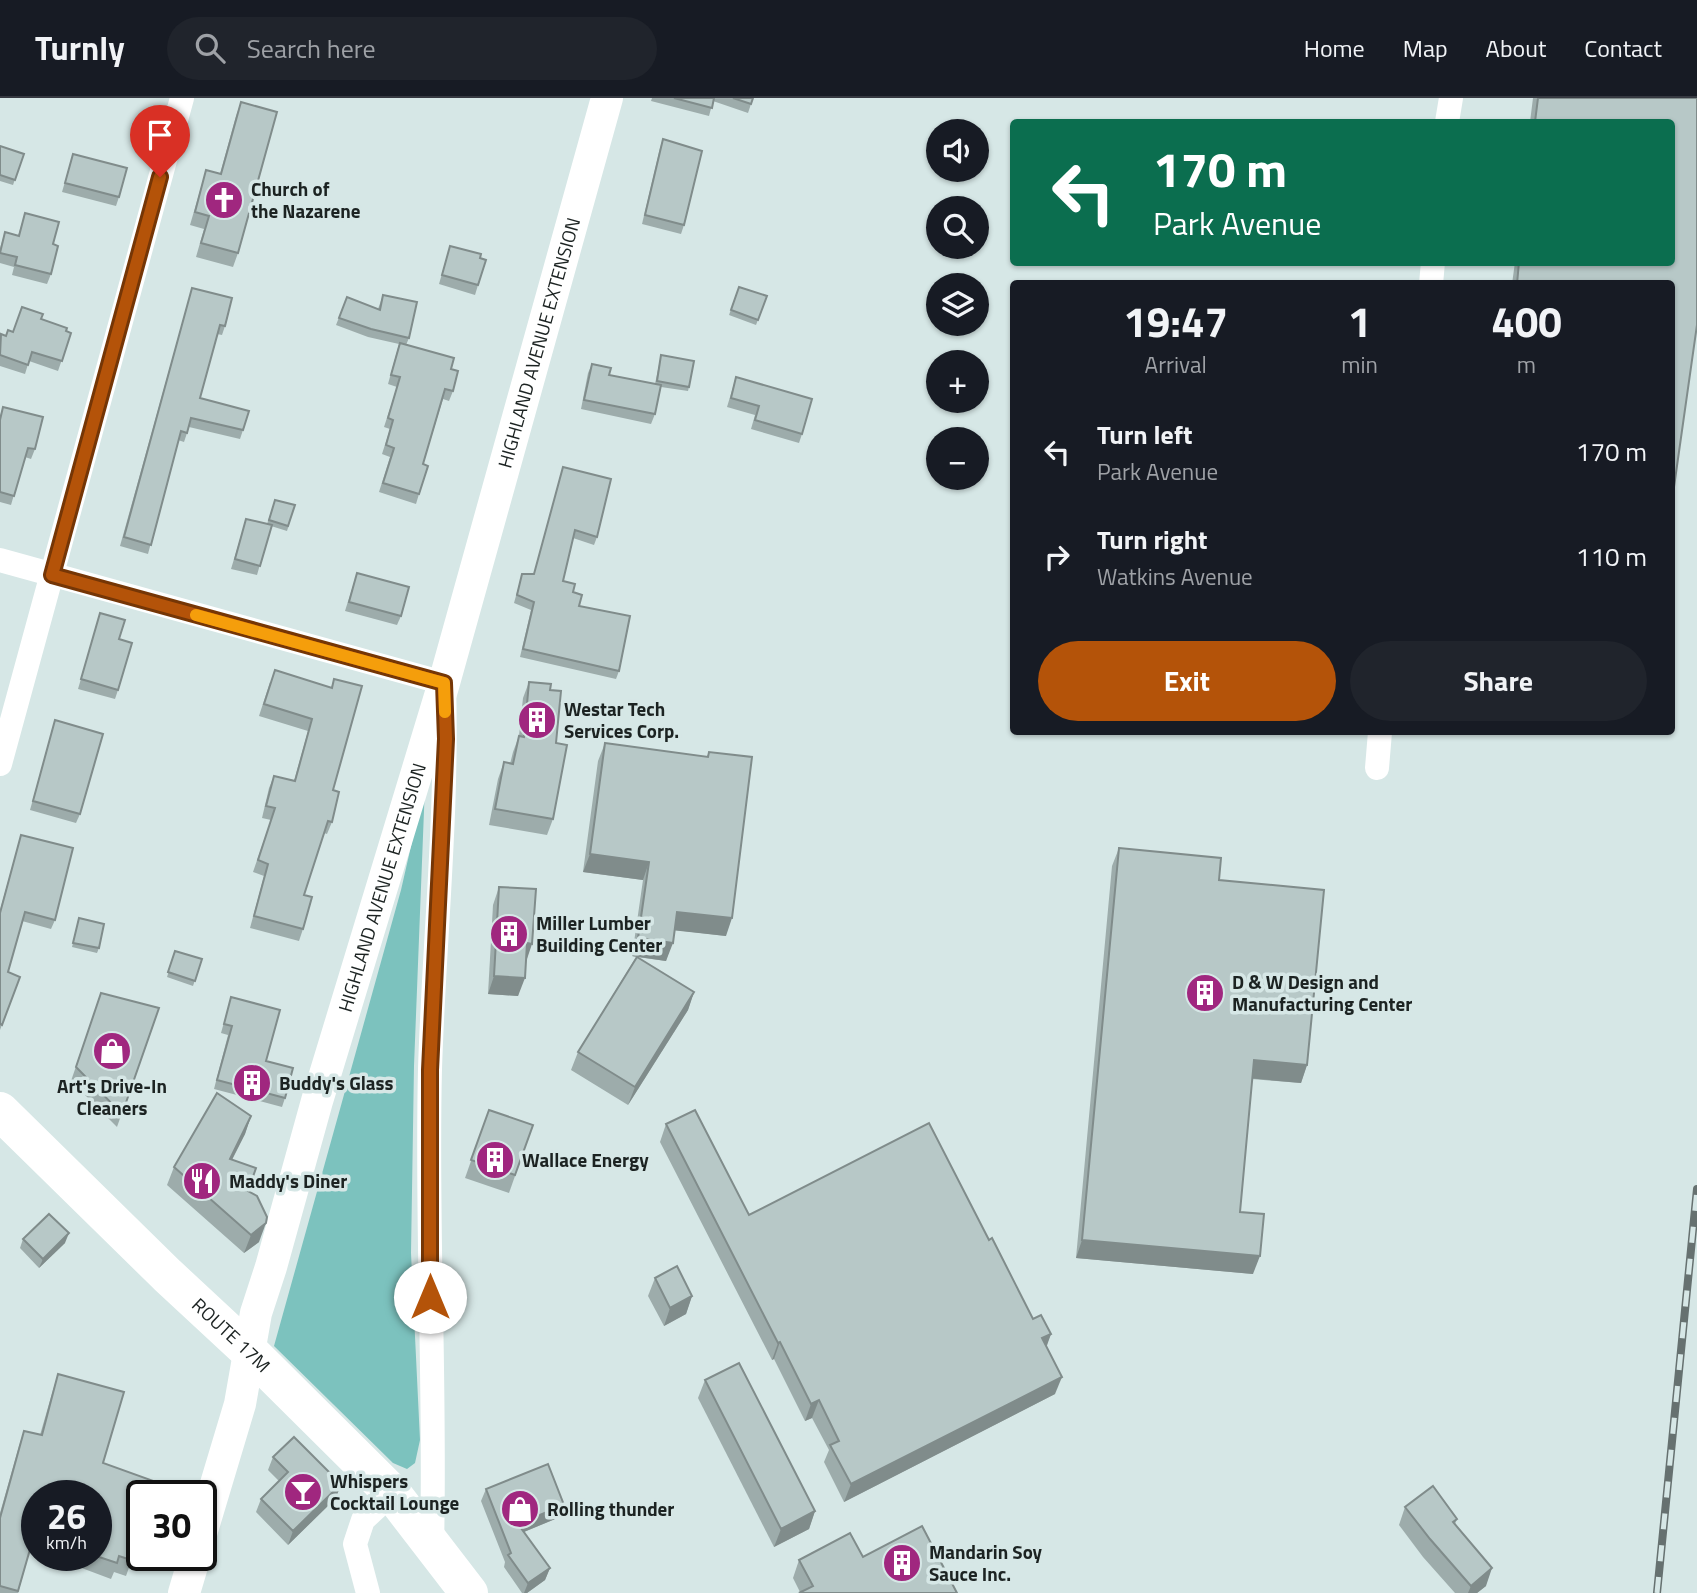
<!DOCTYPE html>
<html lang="en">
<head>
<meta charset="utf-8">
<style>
  :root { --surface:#171b24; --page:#20242c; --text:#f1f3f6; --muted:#9ea1a6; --line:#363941; --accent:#b45309 }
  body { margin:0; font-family:"Titillium Web",sans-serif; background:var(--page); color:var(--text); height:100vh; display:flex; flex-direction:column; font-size:26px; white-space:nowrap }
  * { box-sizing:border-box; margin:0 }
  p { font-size:23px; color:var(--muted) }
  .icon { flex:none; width:38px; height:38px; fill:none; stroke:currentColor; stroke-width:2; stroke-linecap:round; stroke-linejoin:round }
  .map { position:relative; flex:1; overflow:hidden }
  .side { position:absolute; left:1010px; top:182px; width:665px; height:455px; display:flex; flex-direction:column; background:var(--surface); border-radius:7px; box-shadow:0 2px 5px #0004 }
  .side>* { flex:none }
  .top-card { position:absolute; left:1010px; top:21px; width:665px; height:147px; border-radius:7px; box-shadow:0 2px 5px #0004; background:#0b6e4f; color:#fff; overflow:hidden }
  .buttons { position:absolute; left:926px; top:21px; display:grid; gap:14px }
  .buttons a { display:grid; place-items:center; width:63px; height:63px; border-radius:50%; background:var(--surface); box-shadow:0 2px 5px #0004; font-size:35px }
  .speed { position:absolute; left:21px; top:1382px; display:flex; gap:14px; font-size:35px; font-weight:700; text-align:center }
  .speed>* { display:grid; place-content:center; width:91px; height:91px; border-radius:50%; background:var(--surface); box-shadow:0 2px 5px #0004; line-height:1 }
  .speed small { font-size:18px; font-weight:400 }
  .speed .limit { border:4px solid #111; border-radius:10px; background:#fff; color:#111 }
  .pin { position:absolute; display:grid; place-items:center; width:60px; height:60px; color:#fff; margin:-72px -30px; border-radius:50% 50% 50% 0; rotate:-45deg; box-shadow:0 0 7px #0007 }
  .pin .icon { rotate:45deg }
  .me { position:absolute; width:77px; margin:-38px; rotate:0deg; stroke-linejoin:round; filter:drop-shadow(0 0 5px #0008) }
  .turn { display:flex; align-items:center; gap:24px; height:147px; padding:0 28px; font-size:32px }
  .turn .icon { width:91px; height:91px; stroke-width:2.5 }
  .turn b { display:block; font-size:49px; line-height:60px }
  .eta { display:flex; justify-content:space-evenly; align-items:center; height:119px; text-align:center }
  .eta b { font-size:42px; font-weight:700; line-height:49px }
  .action { display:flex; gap:14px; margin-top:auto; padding:14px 28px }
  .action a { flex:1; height:80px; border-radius:42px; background:var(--accent); color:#fff; font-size:28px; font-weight:700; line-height:80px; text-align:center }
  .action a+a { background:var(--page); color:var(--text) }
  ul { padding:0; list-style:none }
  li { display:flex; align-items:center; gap:21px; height:105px; padding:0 28px }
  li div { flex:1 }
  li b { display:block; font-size:26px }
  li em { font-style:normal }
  header { display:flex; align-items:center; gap:42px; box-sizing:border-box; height:98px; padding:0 35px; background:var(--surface); border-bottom:2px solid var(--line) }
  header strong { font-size:33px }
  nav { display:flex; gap:38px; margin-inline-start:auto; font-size:24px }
  .search { width:490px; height:63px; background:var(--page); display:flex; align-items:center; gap:18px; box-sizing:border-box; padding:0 24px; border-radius:38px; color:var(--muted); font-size:26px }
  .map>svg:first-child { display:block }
</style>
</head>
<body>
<header>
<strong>Turnly</strong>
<div class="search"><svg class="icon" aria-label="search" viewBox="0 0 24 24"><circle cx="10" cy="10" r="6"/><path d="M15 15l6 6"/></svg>Search here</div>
<nav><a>Home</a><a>Map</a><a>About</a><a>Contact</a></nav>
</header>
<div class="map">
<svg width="1697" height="1495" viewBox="0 0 1697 1495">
  <rect width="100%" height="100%" fill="#d6e7e6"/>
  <polygon fill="#7cc2be" points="425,687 414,968 411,1155 420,1342 415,1365 407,1371 393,1365 274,1248 401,792"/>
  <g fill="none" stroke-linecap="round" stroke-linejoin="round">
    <g stroke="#fff" stroke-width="24">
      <polyline points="1447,24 1451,0"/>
      <polyline points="1431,186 1433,164"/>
      <path d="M0 462 444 585C448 714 434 843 430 971 426 1130 436 1289 432 1448"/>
      <polyline points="0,666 182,0"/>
      <polyline points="1377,670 1380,634"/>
      <polyline points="368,1495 355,1446 363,1422 392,1395"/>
    </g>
    <g stroke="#fff" stroke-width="32">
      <path id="s1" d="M201 1436 240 1306 256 1215 271 1169 317 1003 444 585 607 0"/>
      <polyline points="184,1495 195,1458"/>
    </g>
    <path stroke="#fff" stroke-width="38" id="s2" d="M0 1013 167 1177 250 1254 392 1395 469 1495"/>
    <defs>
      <polyline id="rail" points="1657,1495 1697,1091"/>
    </defs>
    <use href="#rail" stroke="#667170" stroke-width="8"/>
    <use href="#rail" stroke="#d6e7e6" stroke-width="5" stroke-dasharray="16" stroke-linecap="butt"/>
  </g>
  <g fill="#9dacab">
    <polygon points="652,0 753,0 748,15 713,3 709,18 651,3"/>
    <polygon points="1533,0 1697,0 1671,186 1512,186 1515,164 1671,164 1671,24 1530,24"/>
    <polygon points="241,4 238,155 233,169 196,159 204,131 190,127 206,72 220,76 236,18"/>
    <polygon points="663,41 684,127 681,136 642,126 660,50"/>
    <polygon points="0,48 24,56 13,87 0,83"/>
    <polygon points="73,56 119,99 116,108 62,94"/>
    <polygon points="25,115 53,146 51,176 47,186 12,177 14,169 0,165 0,150 5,134 18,138"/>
    <polygon points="450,148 480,160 478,187 475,197 439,186"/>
    <polygon points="739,189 767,198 756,227 729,217"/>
    <polygon points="192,190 225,228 222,237 217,236 200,300 243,332 240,341 189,329 184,344 178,342 148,456 120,448"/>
    <polygon points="383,197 409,240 406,247 451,271 453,293 449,303 443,301 423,366 419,396 416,406 379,394 390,359 382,356 390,331 384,329 397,289 388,286 399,246 368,239 336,227 347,199 378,211"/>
    <polygon points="41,221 71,235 58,273 29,263 25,276 0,268 0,237 6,238"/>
    <polygon points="661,257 689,289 688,293 661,289 655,316 651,326 581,311 588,275 592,266 609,277 655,286"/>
    <polygon points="736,279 802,336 799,345 751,331 755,317 727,309"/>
    <polygon points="3,309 35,351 31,361 25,359 11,407 0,404 0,318"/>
    <polygon points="563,369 597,439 594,447 573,440 563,483 573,494 579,508 619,573 616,581 520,559 531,512 514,505 522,476 534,476"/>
    <polygon points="275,402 295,407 287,433 271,428 257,477 231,471 246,421 267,426"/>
    <polygon points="357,475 401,518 397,527 345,513"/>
    <polygon points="100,515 119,541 118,592 115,601 78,591"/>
    <polygon points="334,581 332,724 327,736 324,735 304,797 303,831 299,843 250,830 264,778 253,774 271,722 262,720 269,690 274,678 294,683 308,633 259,618 270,584 331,590"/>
    <polygon points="529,584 550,592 556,645 553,721 547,737 489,727 498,681 504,664 510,666 513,654 519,638 523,600"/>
    <polygon points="55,622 80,716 76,725 30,712"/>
    <polygon points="605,645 707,659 709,654 726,838 675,832 666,863 637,859 694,894 688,912 628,1007 571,972 578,954 636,859 632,858 643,782 583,774 598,663"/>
    <polygon points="21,737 55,822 51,831 22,823 8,874 20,879 0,932 0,812"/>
    <polygon points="1119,750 1219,782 1307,967 1301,985 1252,981 1240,1114 1253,1176 1076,1160 1112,768"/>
    <polygon points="499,789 526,864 518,898 488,896 493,807"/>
    <polygon points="79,820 99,850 97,855 72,849"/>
    <polygon points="175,853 202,861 193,888 167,879"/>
    <polygon points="101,895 159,910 117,1029 71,983"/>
    <polygon points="231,899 285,1000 282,1009 214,991 228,937 221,935"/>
    <polygon points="489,1012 533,1027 509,1095 465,1080"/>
    <polygon points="251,1018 245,1036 232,1062 248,1093 259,1144 244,1155 167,1087 174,1069"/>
    <polygon points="666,1026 749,1117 989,1142 1033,1221 1051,1236 1046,1248 1055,1296 844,1404 824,1364 829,1352 812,1320 805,1323 774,1261 772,1262 660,1044"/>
    <polygon points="23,1141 65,1145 39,1170 20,1150"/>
    <polygon points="655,1180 692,1198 686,1216 664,1228 648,1198"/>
    <polygon points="58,1276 103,1365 142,1433 126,1478 114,1474 111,1481 71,1466 74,1458 96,1458 96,1398 37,1398 37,1439 34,1438 18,1495 0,1495 0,1415 19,1348 24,1333 40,1337 53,1292"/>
    <polygon points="705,1282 815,1413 809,1431 774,1449 698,1300"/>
    <polygon points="273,1359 336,1400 288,1447 256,1414 261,1401 279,1383 268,1372"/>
    <polygon points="486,1391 560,1419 524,1434 550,1470 545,1482 527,1495 522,1495 504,1469 505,1464 481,1403"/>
    <polygon points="1405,1409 1457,1421 1455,1426 1486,1488 1477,1495 1455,1495 1423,1459 1399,1427"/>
    <polygon points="863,1459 800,1494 793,1480 799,1462"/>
  </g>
  <g fill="#808c8b">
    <polygon points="590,756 649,764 643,782 583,774"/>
    <polygon points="677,814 732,820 726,838 671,832"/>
    <polygon points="638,840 673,845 666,863 632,858"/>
    <polygon points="527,845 532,846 526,864"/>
    <polygon points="494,878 525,880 518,898 488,896"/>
    <polygon points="694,894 688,912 628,1007 635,989"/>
    <polygon points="1254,962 1307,967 1301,985 1247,980"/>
    <polygon points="251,1018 245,1036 223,1079 230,1061"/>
    <polygon points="266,1125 259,1144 244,1155 251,1137"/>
    <polygon points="69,1135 65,1145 39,1170 43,1161"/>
    <polygon points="1082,1142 1260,1158 1253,1176 1076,1160"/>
    <polygon points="692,1198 686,1216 664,1228 670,1210"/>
    <polygon points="1051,1236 1045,1253 1042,1240"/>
    <polygon points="780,1244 774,1261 772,1262 778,1245"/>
    <polygon points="1062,1279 1055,1296 844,1404 851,1386"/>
    <polygon points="819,1302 812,1320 805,1323 811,1306"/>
    <polygon points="341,1386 336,1400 288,1447 293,1433"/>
    <polygon points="564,1407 560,1419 514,1438 518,1426"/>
    <polygon points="815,1413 809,1431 774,1449 781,1431"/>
    <polygon points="550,1470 545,1482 527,1495 524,1495 528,1485"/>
    <polygon points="1492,1470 1486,1488 1477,1495 1468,1495 1471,1488"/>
  </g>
  <g fill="#b7c8c7" stroke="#808c8b" stroke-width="2">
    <polygon points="674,0 714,0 712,10"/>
    <polygon points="733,0 753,0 751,6"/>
    <polygon points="1538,0 1697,0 1697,227 1671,410 1671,186 1517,186 1519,164 1671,164 1671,24 1535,24"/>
    <polygon points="241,4 277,14 238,155 201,145 209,118 195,114 206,72 221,76"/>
    <polygon points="663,41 702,53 684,127 645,117"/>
    <polygon points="0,48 24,56 15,82 0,77"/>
    <polygon points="73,56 127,70 119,99 65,85"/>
    <polygon points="25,115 59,124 53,146 58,148 51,176 15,167 17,159 0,155 5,134 19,138"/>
    <polygon points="450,148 481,156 480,160 486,162 478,187 442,177"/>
    <polygon points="739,189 767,198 758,222 731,212"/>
    <polygon points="192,190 232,200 225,228 220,227 200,300 249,313 243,332 191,320 187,335 181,333 151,447 124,439"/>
    <polygon points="383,197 417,204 409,240 371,231 339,220 347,199 380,212"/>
    <polygon points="22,209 43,216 41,221 67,230 66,233 71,235 62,263 32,254 28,267 0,257 1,236 6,238 8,232 13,234"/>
    <polygon points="400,245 454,260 451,271 458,273 453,293 445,291 423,366 428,368 419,396 383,385 394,350 386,347 393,322 388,320 400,279 391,277"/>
    <polygon points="661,257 694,263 689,289 657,283"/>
    <polygon points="592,266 611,270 609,277 661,287 655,316 584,302"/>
    <polygon points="736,279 812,301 802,336 755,322 759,308 731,300"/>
    <polygon points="3,309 43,319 35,351 28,350 14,398 0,394 0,322"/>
    <polygon points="563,369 611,381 597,439 575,432 563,483 575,486 573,494 582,497 579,508 630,518 619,573 523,551 534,504 517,497 522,476 534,476"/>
    <polygon points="275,402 295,407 288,428 269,422"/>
    <polygon points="246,421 272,427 260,468 235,461"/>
    <polygon points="357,475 409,489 401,518 349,504"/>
    <polygon points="100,515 125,522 119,541 132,545 118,592 81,581"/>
    <polygon points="275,572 332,590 334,581 362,588 333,692 339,694 332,724 328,723 304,797 312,799 303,831 254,818 268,766 258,762 275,710 266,708 274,678 295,683 312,621 264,606"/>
    <polygon points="529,584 551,586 550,592 561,593 556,645 567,647 553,721 495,711 504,664 513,666 519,638 524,639"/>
    <polygon points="55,622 103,636 80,716 33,703"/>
    <polygon points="605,645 708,659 709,654 752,659 732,820 677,814 673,845 638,840 649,764 590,756"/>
    <polygon points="21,737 73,750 55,822 25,814 8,874 20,879 2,927 0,926 0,815"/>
    <polygon points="1119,750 1221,760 1219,782 1324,792 1307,967 1254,962 1240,1114 1264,1116 1260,1158 1082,1142"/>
    <polygon points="499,789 536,791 532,846 527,845 525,880 494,878"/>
    <polygon points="79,820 104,826 99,850 73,845"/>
    <polygon points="175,853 202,861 195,883 168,874"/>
    <polygon points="637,859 694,894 635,989 578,954"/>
    <polygon points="101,895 159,910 122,1016 76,969"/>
    <polygon points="231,899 280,912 266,963 293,970 285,1000 217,982 232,928 224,926"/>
    <polygon points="217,995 251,1018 230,1061 256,1070 248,1093 257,1098 267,1119 266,1125 251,1137 174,1069"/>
    <polygon points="489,1012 533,1027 515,1077 471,1062"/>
    <polygon points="695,1012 749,1117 929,1025 989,1142 992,1140 1033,1221 1041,1217 1051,1236 1042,1240 1062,1279 851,1386 830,1347 839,1343 819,1302 811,1306 780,1244 778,1245 666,1026"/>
    <polygon points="49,1116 69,1135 43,1161 23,1141"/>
    <polygon points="677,1168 692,1198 670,1210 655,1180"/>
    <polygon points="739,1265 815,1413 781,1431 705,1282"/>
    <polygon points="58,1276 124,1294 103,1365 159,1385 154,1398 142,1398 142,1433 131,1462 119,1458 117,1465 96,1458 96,1398 37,1398 37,1427 18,1493 0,1488 0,1420 24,1333 42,1337"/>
    <polygon points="294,1339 341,1386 293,1433 261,1401 288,1374 273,1359"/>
    <polygon points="548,1366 564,1407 518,1426 550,1470 528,1485 508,1457 511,1455 486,1391"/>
    <polygon points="1433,1388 1457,1421 1453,1424 1492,1470 1471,1488 1430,1441 1405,1409"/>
    <polygon points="922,1428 957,1495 799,1495 813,1488 799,1462 850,1435 863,1459"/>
  </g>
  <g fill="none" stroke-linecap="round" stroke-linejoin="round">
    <defs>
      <polyline id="route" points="160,79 52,477 444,585 446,641 430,972 430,1199"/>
    </defs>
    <use href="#route" stroke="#753606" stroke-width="18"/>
    <use href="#route" stroke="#b45309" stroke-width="12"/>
    <polyline stroke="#f59e0b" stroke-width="12" points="196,517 444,585 445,614"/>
  </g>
  <defs>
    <symbol id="church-disc" viewBox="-11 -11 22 22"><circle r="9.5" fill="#a0277f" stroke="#d6e7e6"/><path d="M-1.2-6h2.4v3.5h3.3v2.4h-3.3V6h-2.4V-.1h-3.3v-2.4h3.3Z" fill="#fff"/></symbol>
    <symbol id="building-disc" viewBox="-11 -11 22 22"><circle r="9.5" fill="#a0277f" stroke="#d6e7e6"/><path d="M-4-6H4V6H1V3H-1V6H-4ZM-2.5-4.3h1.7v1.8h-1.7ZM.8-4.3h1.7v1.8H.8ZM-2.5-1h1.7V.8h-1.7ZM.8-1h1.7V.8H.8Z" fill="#fff"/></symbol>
    <symbol id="shop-disc" viewBox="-11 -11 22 22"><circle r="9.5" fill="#a0277f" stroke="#d6e7e6"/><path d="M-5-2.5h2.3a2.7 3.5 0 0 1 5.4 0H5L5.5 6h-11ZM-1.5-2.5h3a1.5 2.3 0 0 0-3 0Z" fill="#fff"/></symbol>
    <symbol id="restaurant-disc" viewBox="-11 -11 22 22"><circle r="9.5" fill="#a0277f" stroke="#d6e7e6"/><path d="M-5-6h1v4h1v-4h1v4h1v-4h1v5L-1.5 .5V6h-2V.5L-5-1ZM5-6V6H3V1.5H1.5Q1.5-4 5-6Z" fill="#fff"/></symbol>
    <symbol id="bar-disc" viewBox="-11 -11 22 22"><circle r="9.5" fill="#a0277f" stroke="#d6e7e6"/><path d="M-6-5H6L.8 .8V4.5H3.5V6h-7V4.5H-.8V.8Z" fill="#fff"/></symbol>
  </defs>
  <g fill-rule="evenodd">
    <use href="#church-disc" x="202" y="80" width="44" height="44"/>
    <use href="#building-disc" x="515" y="600" width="44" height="44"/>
    <use href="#building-disc" x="487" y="814" width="44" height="44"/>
    <use href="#building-disc" x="1183" y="873" width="44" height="44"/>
    <use href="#shop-disc" x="90" y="931" width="44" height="44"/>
    <use href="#building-disc" x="230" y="963" width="44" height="44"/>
    <use href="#building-disc" x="473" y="1040" width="44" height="44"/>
    <use href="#restaurant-disc" x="180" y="1061" width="44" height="44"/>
    <use href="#bar-disc" x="281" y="1372" width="44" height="44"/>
    <use href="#shop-disc" x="498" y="1389" width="44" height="44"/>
    <use href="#building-disc" x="880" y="1443" width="44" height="44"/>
  </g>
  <g text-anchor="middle" stroke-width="7" stroke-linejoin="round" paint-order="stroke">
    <g font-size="19" font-weight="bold" fill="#1c2322" stroke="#d6e7e6" text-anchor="start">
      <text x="251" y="98">Church of<tspan x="251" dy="22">the Nazarene</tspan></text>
      <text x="564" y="618">Westar Tech<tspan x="564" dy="22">Services Corp.</tspan></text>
      <text x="536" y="832">Miller Lumber<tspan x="536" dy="22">Building Center</tspan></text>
      <text x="1232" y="891">D &amp; W Design and<tspan x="1232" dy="22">Manufacturing Center</tspan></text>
      <text x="279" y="992">Buddy's Glass</text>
      <text x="112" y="995" text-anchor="middle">Art's Drive-In<tspan x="112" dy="22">Cleaners</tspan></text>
      <text x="522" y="1069">Wallace Energy</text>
      <text x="229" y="1090">Maddy's Diner</text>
      <text x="330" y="1390">Whispers<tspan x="330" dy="22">Cocktail Lounge</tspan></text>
      <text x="547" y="1418">Rolling thunder</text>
      <text x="929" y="1461">Mandarin Soy<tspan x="929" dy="22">Sauce Inc.</tspan></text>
    </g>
    <g font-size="19" fill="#1c2322" stroke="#d6e7e6">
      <text dy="7" stroke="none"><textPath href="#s1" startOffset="1239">HIGHLAND AVENUE EXTENSION</textPath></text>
      <text dy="7" stroke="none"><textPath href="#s1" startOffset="672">HIGHLAND AVENUE EXTENSION</textPath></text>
      <text dy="7" stroke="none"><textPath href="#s2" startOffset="322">ROUTE 17M</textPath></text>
    </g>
  </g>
</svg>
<div class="buttons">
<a><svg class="icon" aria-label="sound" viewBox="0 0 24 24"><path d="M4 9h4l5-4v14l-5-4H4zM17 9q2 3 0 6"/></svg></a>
<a><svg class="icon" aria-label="search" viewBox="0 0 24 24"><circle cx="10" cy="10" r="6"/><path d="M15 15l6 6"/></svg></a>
<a><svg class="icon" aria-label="layers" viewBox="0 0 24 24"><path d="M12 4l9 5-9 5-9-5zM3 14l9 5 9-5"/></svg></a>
<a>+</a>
<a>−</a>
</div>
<div class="speed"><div>26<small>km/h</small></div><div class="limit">30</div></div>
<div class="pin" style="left:160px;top:79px;background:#d93025"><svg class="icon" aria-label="arrive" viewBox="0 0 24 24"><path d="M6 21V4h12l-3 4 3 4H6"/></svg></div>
<svg class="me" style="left:430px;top:1199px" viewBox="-20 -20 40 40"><circle r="19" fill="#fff"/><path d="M0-13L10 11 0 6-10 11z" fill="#b45309"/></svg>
<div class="top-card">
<div class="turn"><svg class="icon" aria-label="left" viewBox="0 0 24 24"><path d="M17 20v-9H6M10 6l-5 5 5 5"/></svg><div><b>170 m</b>Park Avenue</div></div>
</div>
<section class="side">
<div class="eta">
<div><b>19:47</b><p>Arrival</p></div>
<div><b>1</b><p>min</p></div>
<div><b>400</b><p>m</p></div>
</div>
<ul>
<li><svg class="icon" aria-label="left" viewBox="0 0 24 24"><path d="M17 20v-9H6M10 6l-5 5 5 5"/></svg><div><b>Turn left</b><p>Park Avenue</p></div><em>170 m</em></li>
<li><svg class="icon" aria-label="right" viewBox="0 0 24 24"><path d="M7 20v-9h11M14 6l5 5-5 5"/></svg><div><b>Turn right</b><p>Watkins Avenue</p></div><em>110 m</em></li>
</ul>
<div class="action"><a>Exit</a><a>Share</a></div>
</section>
</div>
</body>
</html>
